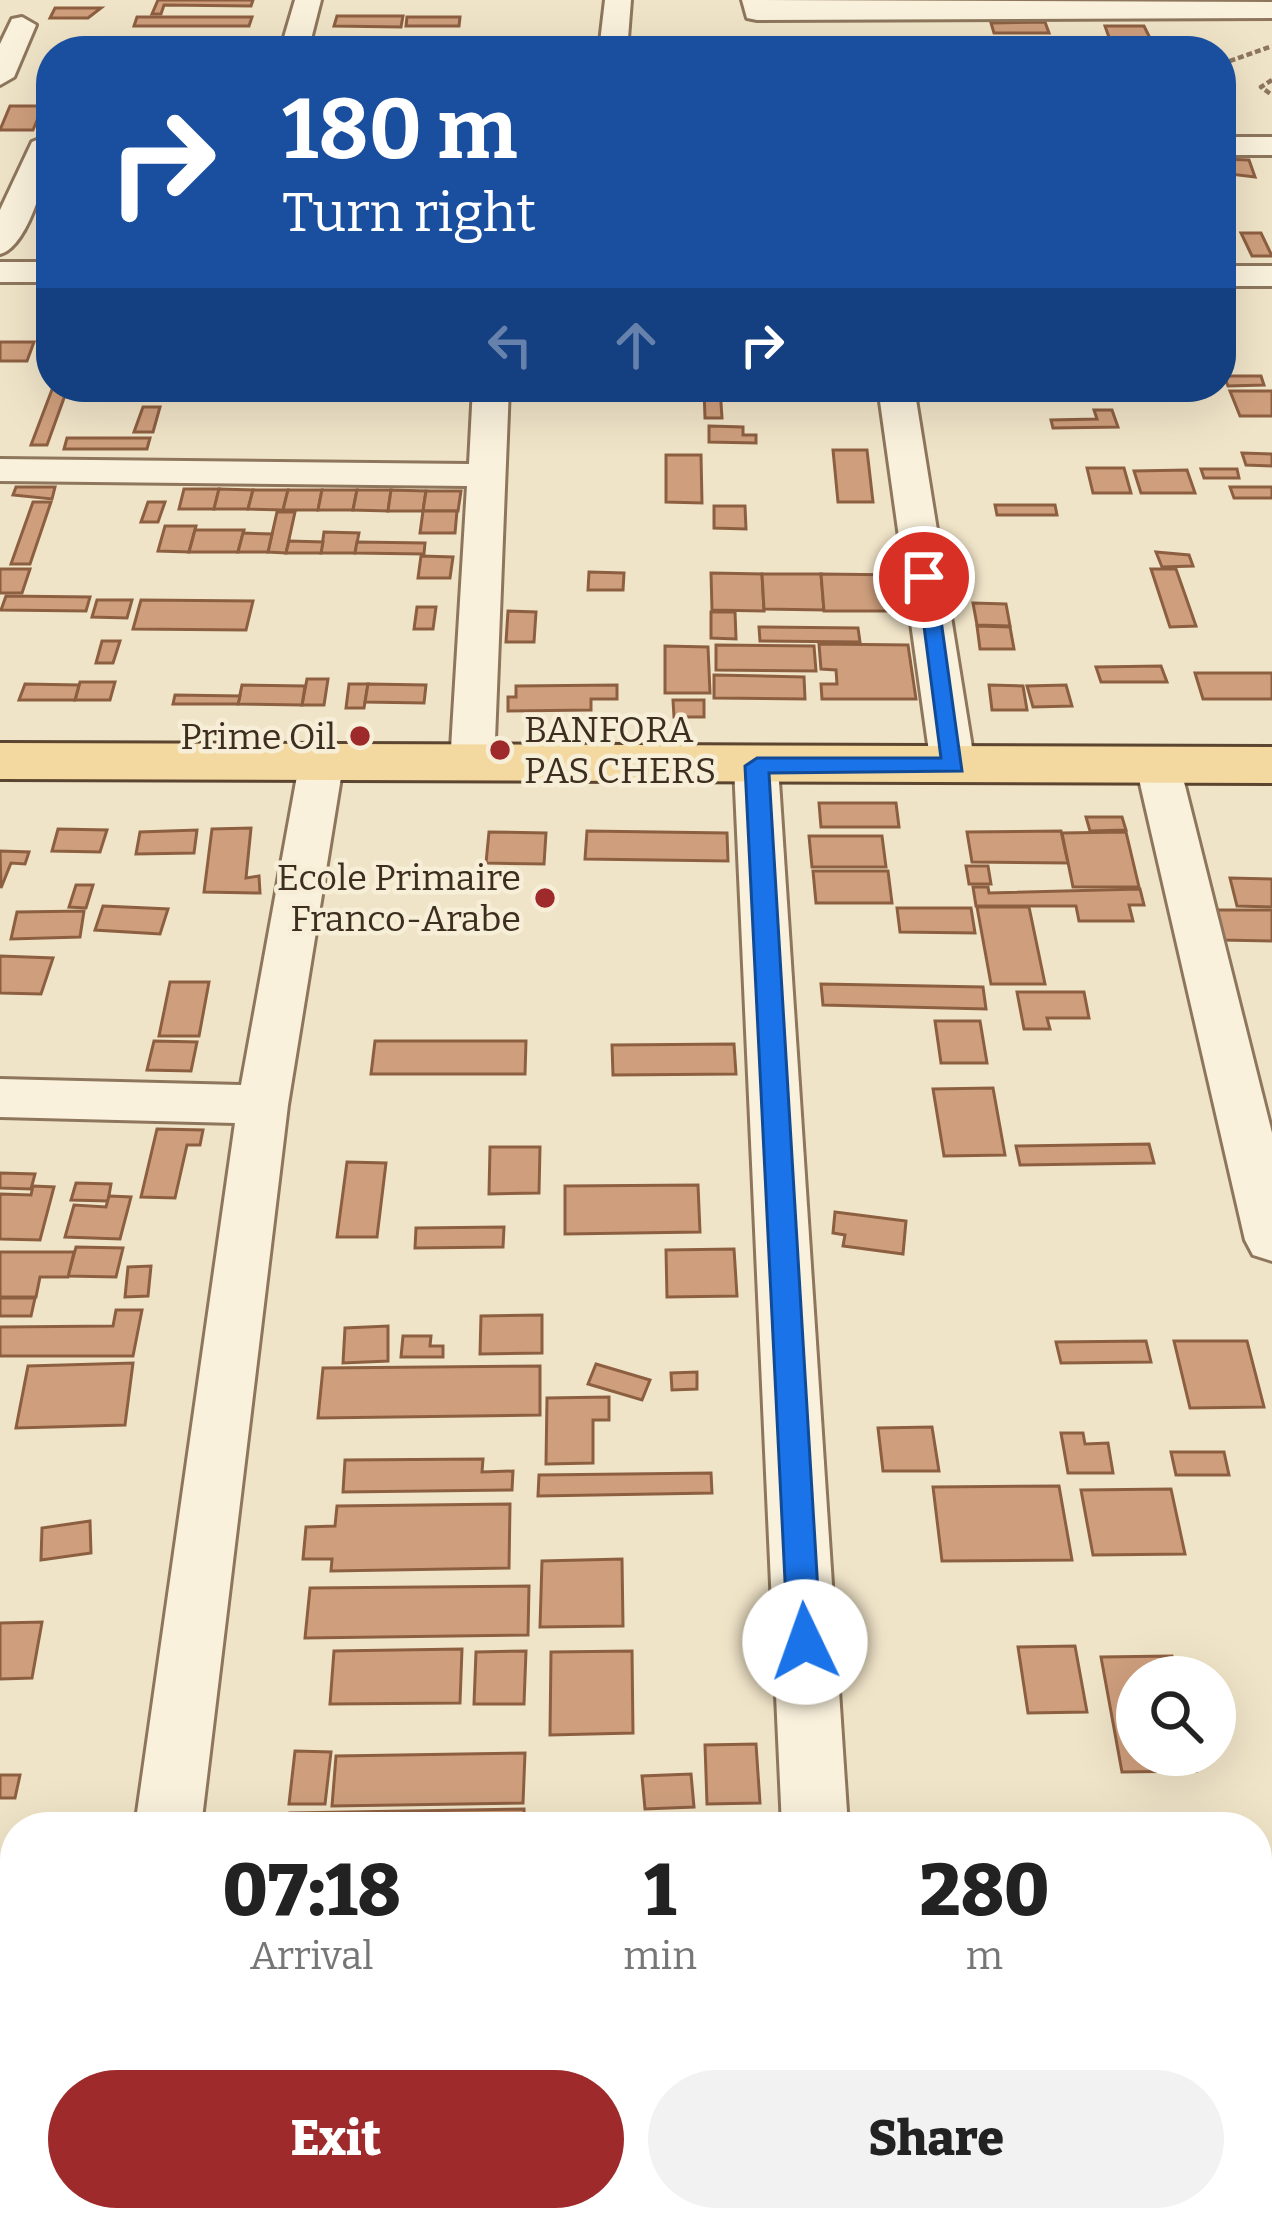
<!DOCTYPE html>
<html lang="en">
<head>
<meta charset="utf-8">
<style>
  :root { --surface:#fff; --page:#f2f2f2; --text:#222; --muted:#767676; --accent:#9e2a2b }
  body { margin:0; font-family:Bitter,serif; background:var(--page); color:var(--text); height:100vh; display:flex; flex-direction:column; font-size:45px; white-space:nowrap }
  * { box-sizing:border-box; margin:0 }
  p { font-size:39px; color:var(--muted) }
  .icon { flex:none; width:66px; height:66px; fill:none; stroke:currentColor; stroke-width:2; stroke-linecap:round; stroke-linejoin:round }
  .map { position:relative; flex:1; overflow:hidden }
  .drawer { position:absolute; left:0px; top:1812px; width:1272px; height:420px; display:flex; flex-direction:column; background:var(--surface); border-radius:48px 48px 0 0; box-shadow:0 12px 48px #0002 }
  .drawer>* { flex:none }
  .top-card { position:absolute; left:36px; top:36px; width:1200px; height:366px; border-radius:48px; box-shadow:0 12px 48px #0002; background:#1a4fa0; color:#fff; overflow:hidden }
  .fabs { position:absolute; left:1116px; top:1656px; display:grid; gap:24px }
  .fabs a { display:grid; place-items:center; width:120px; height:120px; border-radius:50%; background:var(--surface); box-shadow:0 12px 48px #0002; font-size:60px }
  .pin { position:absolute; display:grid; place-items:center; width:102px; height:102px; color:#fff; margin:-51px; border:6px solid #fff; border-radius:50%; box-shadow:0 3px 12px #0007 }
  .me { position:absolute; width:132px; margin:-66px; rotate:357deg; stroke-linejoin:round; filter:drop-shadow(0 0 9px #0008) }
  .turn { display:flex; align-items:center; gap:42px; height:252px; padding:0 48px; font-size:54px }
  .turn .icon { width:156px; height:156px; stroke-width:2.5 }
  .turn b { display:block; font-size:84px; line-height:102px }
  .lanes { display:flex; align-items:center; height:114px; padding:0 48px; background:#0003; justify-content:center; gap:60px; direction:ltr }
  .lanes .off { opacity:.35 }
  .eta { display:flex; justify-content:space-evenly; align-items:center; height:204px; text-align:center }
  .eta b { font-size:72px; font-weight:800; line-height:84px }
  .cta { display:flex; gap:24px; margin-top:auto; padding:24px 48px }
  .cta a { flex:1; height:138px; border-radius:72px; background:var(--accent); color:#fff; font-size:48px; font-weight:800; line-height:138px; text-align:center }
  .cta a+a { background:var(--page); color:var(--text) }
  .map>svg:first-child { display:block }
</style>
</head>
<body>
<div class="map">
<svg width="1272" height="2232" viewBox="0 0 1272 2232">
  <rect width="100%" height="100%" fill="#f0e4c8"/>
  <g fill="#cf9f7d" stroke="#8d5f41" stroke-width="3">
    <polygon points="158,0 253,0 251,6 164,5 161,14 152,14"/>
    <polygon points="55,8 101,8 88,18 50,18"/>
    <polygon points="337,16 403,16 401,27 334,26"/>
    <polygon points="137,17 252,17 249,26 134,26"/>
    <polygon points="407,17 460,17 459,26 406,26"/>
    <polygon points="1045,22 1049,33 994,33 991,23"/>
    <polygon points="1105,26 1144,26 1152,42 1111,43"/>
    <polygon points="10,106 43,106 33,130 0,130"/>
    <polygon points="1221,159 1249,160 1255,177 1221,173"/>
    <polygon points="1241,233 1261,233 1272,256 1252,256"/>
    <polygon points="0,342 34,342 27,361 0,361"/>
    <polygon points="1224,376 1261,376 1264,385 1228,386"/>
    <polygon points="53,387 68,387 47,445 31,445"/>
    <polygon points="141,387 169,387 166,400 137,400"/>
    <polygon points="704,388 720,388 722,418 705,418"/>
    <polygon points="1230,391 1272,391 1272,416 1240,416"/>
    <polygon points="143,407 160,407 153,432 134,432"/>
    <polygon points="1094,410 1112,410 1118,427 1053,428 1051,420 1097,419"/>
    <polygon points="709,426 743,427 743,435 756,435 756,443 709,442"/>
    <polygon points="67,438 150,438 147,449 64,449"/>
    <polygon points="833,450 867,450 873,502 838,502"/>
    <polygon points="1242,453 1272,454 1272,466 1246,465"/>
    <polygon points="666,455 701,455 702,503 666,502"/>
    <polygon points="1087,468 1124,468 1131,493 1093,493"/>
    <polygon points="1201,469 1237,469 1239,478 1204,478"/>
    <polygon points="1187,470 1195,493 1141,493 1134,471"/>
    <polygon points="16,487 55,487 52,499 13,495"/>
    <polygon points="1230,487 1272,487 1272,498 1234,498"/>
    <polygon points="184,489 219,489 214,509 179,509"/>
    <polygon points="219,489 253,490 248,509 214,509"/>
    <polygon points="253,490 288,490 283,510 248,509"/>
    <polygon points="288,490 322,490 318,510 283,510"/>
    <polygon points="322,490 357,490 353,510 318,510"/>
    <polygon points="357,490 391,490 388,511 353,510"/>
    <polygon points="391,490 426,491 423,511 388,511"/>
    <polygon points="426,491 461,491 458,511 423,511"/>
    <polygon points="33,502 51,502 30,564 11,564"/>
    <polygon points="148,502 165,502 158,522 141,522"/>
    <polygon points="995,505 1055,505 1057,515 997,515"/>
    <polygon points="714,506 745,506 746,529 714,528"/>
    <polygon points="423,511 457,511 455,533 420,533"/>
    <polygon points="277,512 295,512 286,553 268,552"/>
    <polygon points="165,526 196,526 189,552 158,551"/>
    <polygon points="195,530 244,530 238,552 189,552"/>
    <polygon points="324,532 359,533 355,553 321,553"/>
    <polygon points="243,533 272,534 268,552 238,552"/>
    <polygon points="289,541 323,542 321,553 286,553"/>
    <polygon points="357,542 425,543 424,554 355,553"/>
    <polygon points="1156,552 1189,555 1193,566 1162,567"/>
    <polygon points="421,556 453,557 450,578 418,578"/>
    <polygon points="0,569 30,569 22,593 0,593"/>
    <polygon points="1151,569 1176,569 1196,626 1170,627"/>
    <polygon points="589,572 624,573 623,590 588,590"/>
    <polygon points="711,573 762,574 764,611 712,610"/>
    <polygon points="762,574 821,574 824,610 764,609"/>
    <polygon points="821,574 901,575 905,611 824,611"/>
    <polygon points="6,596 90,597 86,611 1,610"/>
    <polygon points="97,600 132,600 127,618 92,617"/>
    <polygon points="141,600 253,601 246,630 133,629"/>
    <polygon points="973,603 1006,604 1010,626 977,625"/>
    <polygon points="417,607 436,607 433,629 414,629"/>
    <polygon points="508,611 536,612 534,642 506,642"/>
    <polygon points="711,612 735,612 736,639 711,638"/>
    <polygon points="977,626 1010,627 1014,649 980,649"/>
    <polygon points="759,627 858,628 860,642 760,641"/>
    <polygon points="102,641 120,641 113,663 96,663"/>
    <polygon points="819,644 908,645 916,699 822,699 821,684 837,684 836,670 821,669"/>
    <polygon points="716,645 814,646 816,671 716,670"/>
    <polygon points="665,646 708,647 710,693 665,693"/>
    <polygon points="1161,666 1167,682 1101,682 1096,667"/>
    <polygon points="1195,673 1272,673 1272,699 1203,699"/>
    <polygon points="714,675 804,677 805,699 714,698"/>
    <polygon points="307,679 328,679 324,705 302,705"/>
    <polygon points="80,682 115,682 110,700 75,700"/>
    <polygon points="25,684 79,685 75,700 19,700"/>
    <polygon points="349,684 368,684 364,708 346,708"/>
    <polygon points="368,684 426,685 424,703 365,702"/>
    <polygon points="242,685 305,686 302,705 238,704"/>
    <polygon points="617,685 617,699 591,699 591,710 508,711 508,697 516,697 516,686"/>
    <polygon points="989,685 1023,686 1027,710 992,710"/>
    <polygon points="1066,685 1072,706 1033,707 1027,686"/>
    <polygon points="175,695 240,696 238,704 173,704"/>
    <polygon points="673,700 704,700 704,717 674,717"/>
    <polygon points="819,803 896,803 899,827 821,827"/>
    <polygon points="1086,817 1122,817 1126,830 1090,831"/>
    <polygon points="251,828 246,878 259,876 260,893 204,892 212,829"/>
    <polygon points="58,829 107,830 100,852 52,851"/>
    <polygon points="197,830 194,853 136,854 140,832"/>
    <polygon points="587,831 727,833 728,861 585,859"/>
    <polygon points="1061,831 1068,863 972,862 967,832"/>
    <polygon points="489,832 546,833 544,864 486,863"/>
    <polygon points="1126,832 1139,887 1073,887 1062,833"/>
    <polygon points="809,836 882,836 886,867 812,867"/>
    <polygon points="0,851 29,852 25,864 11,863 1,888"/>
    <polygon points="966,866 988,866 991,884 969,884"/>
    <polygon points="813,871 888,871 892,903 816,903"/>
    <polygon points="1230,878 1272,879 1272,907 1237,906"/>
    <polygon points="76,885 93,885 86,908 69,907"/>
    <polygon points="973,887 988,887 989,893 1140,889 1144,905 1129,905 1133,921 1079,921 1076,906 976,906"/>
    <polygon points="103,906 168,909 160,934 95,930"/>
    <polygon points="977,907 1029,907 1045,984 991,984"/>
    <polygon points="897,908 971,908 975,933 900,932"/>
    <polygon points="1214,910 1272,910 1272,941 1222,940"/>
    <polygon points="84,911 80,937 11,939 17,912"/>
    <polygon points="0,956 53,958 41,994 0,993"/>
    <polygon points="170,982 209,982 199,1036 159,1036"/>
    <polygon points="821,984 983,987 986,1009 823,1005"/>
    <polygon points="1017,992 1084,992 1089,1018 1047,1018 1050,1029 1024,1029"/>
    <polygon points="935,1021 980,1021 987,1063 941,1063"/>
    <polygon points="154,1041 197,1042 191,1071 147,1070"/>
    <polygon points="375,1041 526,1041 525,1074 371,1074"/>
    <polygon points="734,1044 736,1074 613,1075 612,1045"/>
    <polygon points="993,1088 1005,1155 944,1156 933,1089"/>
    <polygon points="157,1129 203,1130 200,1145 187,1145 175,1198 141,1197"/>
    <polygon points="1149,1144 1154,1163 1020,1165 1016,1146"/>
    <polygon points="490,1147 540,1147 539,1193 489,1194"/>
    <polygon points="347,1162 386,1163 377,1237 337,1237"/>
    <polygon points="0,1173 35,1174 31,1189 0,1188"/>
    <polygon points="76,1183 111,1184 108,1201 71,1200"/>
    <polygon points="698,1185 700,1232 565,1234 565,1186"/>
    <polygon points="33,1186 54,1187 40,1240 0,1239 0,1194 31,1195"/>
    <polygon points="109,1196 131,1197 120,1239 65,1237 74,1205 106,1207"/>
    <polygon points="835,1212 906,1221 903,1254 843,1246 845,1235 833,1233"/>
    <polygon points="504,1227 503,1247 415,1248 416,1228"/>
    <polygon points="76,1247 123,1248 116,1277 68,1276"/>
    <polygon points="734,1249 737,1296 667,1297 666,1250"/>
    <polygon points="0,1252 74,1252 68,1277 40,1277 36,1297 0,1297"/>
    <polygon points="151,1266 148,1296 125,1297 128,1267"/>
    <polygon points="0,1298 35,1298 31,1316 0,1316"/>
    <polygon points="116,1310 142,1310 133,1356 0,1356 0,1327 113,1326"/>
    <polygon points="542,1315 542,1353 480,1354 481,1316"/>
    <polygon points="388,1326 388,1361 343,1363 345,1328"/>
    <polygon points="403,1336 431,1336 430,1346 443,1346 443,1357 401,1357"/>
    <polygon points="1146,1341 1151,1362 1061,1363 1056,1342"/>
    <polygon points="1174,1341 1247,1341 1264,1407 1190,1408"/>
    <polygon points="133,1363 125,1425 16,1428 28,1366"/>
    <polygon points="596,1364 650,1380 642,1400 588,1384"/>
    <polygon points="540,1366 540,1415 318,1418 323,1368"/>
    <polygon points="697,1372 697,1389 672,1390 671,1373"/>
    <polygon points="609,1397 609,1420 593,1420 593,1463 546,1464 547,1398"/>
    <polygon points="932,1427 939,1471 883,1471 878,1428"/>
    <polygon points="1061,1433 1083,1433 1085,1444 1108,1443 1113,1473 1068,1473"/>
    <polygon points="1171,1452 1224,1452 1229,1475 1176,1475"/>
    <polygon points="483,1459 482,1472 513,1471 512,1490 343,1492 345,1460"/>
    <polygon points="711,1473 712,1493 538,1496 539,1475"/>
    <polygon points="1059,1486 1072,1560 942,1561 933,1487"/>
    <polygon points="1171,1489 1185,1554 1093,1555 1081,1490"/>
    <polygon points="510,1504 509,1568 331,1571 332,1559 303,1559 306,1527 335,1526 337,1506"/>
    <polygon points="90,1521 91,1553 41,1560 42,1528"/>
    <polygon points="622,1559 623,1626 540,1627 542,1561"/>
    <polygon points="529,1586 528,1635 305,1638 310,1588"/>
    <polygon points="42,1622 32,1678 0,1679 0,1623"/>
    <polygon points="1075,1646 1087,1712 1028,1713 1018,1647"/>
    <polygon points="462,1649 460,1703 330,1704 334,1651"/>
    <polygon points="526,1651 524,1704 474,1704 476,1652"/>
    <polygon points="632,1651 633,1733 550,1735 551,1652"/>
    <polygon points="1172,1656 1176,1677 1137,1677 1137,1755 1192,1755 1196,1771 1122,1772 1101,1657"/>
    <polygon points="756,1744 760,1803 707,1804 705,1745"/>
    <polygon points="295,1751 331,1752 325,1804 289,1804"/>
    <polygon points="525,1753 523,1803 332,1806 336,1756"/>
    <polygon points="691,1774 694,1807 645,1809 642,1776"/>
    <polygon points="0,1775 20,1775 15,1798 0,1798"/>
    <polygon points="524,1809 524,1827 289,1827 290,1813"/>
    <polygon points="1005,1823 1006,1827 903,1825"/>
    <rect x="0" y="1879" width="15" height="62"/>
    <rect x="645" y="2217" width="87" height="15"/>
  </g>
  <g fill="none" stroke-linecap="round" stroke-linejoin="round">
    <defs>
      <g id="minor">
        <polygon points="295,0 321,0 308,51 280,51"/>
        <polygon points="605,0 631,0 627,51 599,51"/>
        <polygon points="742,0 1272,2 1272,18 757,20 747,18"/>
        <polygon points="22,17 36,25 14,77 0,85 0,44 12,19"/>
        <path d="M51 134C51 163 30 246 0 254V210L32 142Z"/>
        <rect x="1221" y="137" width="51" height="18"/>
        <rect x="0" y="262" width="51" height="20"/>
        <rect x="1221" y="266" width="51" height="20"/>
        <polygon points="473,387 509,387 494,765 487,775 457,775 450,765 467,486 0,481 0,459 469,464"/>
        <polygon points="878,387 914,387 975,766 968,776 938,776 931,766"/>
        <polygon points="321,751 336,755 343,765 288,1105 201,1827 135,1827 235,1123 0,1117 0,1079 241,1085 299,765 306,755"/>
        <polygon points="756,752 771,756 778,766 848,1827 782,1827 734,766 741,756"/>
        <polygon points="1158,752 1173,756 1180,766 1272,1133 1272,1261 1253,1255 1245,1240 1136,766 1143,756"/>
        <rect x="1257" y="1984" width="15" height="70"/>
        <polygon points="82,2217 158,2217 156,2232 80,2232"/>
        <polygon points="798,2217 874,2217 875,2232 799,2232"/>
      </g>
      <polygon id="major" points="0,743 1272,747 1272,783 0,779"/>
    </defs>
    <use href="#minor" stroke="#8d765c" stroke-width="6"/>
    <use href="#major" stroke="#5b4430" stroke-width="6"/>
    <g stroke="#8d765c" stroke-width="4.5" stroke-dasharray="6 3" stroke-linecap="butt">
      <polyline points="1221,64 1272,46"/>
      <polyline points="1272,80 1261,87 1272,95"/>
    </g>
    <use href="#minor" fill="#faf1dc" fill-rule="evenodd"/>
    <use href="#major" fill="#f3d9a0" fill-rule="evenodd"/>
  </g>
  <polygon fill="#1a73e8" stroke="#114b97" stroke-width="3" points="917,572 935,577 962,771 769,773 821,1642 816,1653 805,1658 793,1653 788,1642 745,766 757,758 941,758"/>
  <g fill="#9e2a2b" stroke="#f7eed8" stroke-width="4.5">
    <circle cx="360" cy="736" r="12"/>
    <circle cx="500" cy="750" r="12"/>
    <circle cx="545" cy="898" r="12"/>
  </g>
  <g text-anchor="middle" stroke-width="9" stroke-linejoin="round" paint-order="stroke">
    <g font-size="36" fill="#3d2e20" stroke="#f7eed8" text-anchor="end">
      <text x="524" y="742" text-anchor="start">BANFORA<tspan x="524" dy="41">PAS CHERS</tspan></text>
      <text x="336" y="749">Prime Oil</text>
      <text x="521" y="890">Ecole Primaire<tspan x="521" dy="41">Franco-Arabe</tspan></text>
    </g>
  </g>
</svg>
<div class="fabs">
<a><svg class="icon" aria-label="search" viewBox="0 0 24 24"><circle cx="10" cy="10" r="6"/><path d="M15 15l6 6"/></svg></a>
</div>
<div class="pin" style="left:924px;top:577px;background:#d93025"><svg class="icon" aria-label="arrive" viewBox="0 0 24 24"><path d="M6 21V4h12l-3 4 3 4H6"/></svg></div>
<svg class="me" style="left:805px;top:1642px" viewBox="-20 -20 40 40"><circle r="19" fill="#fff"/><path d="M0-13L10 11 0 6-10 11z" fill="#1a73e8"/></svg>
<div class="top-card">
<div class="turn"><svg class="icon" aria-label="right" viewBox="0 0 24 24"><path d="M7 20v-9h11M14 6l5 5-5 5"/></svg><div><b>180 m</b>Turn right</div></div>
<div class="lanes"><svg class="icon off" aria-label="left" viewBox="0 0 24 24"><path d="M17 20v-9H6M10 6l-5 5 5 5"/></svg><svg class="icon off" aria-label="ahead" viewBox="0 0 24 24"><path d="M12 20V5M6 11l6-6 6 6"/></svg><svg class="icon" aria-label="right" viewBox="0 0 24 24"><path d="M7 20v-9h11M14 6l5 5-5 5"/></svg></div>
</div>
<section class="drawer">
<div class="eta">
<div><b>07:18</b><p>Arrival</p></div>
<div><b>1</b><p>min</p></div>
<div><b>280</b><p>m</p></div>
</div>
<div class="cta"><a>Exit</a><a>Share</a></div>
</section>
</div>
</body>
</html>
